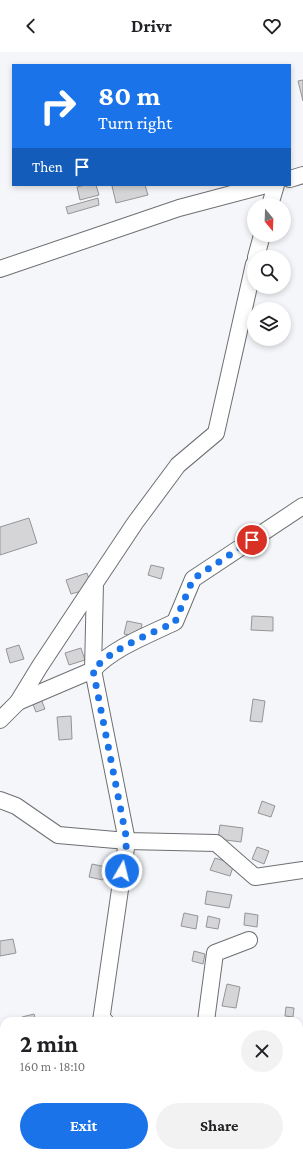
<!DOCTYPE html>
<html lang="en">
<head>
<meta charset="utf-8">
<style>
  :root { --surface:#fff; --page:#f2f2f2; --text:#202124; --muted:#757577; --accent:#1a73e8 }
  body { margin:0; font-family:"Crimson Pro",serif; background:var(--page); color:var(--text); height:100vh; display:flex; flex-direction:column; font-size:15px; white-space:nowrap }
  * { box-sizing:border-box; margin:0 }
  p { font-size:13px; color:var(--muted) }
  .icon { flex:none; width:22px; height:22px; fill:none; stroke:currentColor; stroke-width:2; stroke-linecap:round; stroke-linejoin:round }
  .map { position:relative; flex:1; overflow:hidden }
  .panel { position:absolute; left:0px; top:965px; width:303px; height:140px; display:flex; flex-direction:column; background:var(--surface); border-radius:12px 12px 0 0; box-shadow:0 2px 6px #0003 }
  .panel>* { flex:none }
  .hud { position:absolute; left:12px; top:12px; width:279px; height:122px; border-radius:0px; box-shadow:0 2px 6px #0003; background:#1a73e8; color:#fff; overflow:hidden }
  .needle { width:26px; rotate:161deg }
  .controls { position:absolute; left:247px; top:146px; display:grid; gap:8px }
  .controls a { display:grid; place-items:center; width:44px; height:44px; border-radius:50%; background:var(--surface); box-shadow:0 2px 6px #0003; font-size:20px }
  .pin { position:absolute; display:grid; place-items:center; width:34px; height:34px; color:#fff; margin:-17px; border:2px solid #fff; border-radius:50%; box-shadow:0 1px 4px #0007 }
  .me { position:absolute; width:44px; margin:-22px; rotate:8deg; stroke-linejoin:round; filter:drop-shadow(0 0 3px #0008) }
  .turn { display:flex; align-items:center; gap:14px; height:84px; padding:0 20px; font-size:18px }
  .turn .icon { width:52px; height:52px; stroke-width:2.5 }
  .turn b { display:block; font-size:28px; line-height:34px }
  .then { display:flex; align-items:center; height:38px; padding:0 20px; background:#0003; gap:8px; font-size:15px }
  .round { display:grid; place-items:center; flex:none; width:42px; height:42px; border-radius:21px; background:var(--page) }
  .headline { display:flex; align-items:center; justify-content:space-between; height:68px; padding:0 20px }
  h1 { font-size:24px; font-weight:700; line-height:30px }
  .action { display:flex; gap:8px; margin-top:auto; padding:8px 20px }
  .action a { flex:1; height:46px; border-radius:24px; background:var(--accent); color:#fff; font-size:16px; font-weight:700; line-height:46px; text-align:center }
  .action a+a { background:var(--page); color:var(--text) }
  header { display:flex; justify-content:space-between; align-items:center; height:52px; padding:0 20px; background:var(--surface); font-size:18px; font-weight:700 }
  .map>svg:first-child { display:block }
</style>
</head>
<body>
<header><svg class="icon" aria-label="back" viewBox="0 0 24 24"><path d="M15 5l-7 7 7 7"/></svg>Drivr<svg class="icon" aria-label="heart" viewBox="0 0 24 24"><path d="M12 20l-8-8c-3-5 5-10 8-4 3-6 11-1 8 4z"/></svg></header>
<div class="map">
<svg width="303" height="1105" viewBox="0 0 303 1105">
  <rect width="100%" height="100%" fill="#f4f6f9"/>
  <g fill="#d5d5d8" stroke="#959598">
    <polygon points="303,28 303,49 298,29"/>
    <polygon points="85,133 96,133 99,143 80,148 77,135"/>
    <polygon points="117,133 145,133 148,143 116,151 112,134"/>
    <polygon points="98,146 99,153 68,162 66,155"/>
    <polygon points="29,466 37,491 0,503 0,475"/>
    <polygon points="151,513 164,516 161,527 148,523"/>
    <polygon points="87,521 92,536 71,542 66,528"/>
    <polygon points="252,564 273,565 273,579 251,578"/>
    <polygon points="127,569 142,572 139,585 124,582"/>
    <polygon points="19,593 24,607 10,611 6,597"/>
    <polygon points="81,596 85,608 69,613 65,601"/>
    <polygon points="41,647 45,657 36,660 32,650"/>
    <polygon points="253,647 265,649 262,670 250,669"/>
    <polygon points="71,664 72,687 59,688 57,665"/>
    <polygon points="262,749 275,754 271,765 258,761"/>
    <polygon points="220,773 243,776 241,790 218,787"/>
    <polygon points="257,795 269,799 264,812 252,807"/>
    <polygon points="215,806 234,812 230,824 210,818"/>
    <polygon points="92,812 106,815 103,828 89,825"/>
    <polygon points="207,839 232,843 229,856 205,852"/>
    <polygon points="184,861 198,864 196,877 181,874"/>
    <polygon points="245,861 258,863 257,875 244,873"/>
    <polygon points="208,864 220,867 218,877 206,875"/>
    <polygon points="13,887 16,901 0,904 0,889"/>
    <polygon points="194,899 205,902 203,912 192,909"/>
    <polygon points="227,932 240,935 236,956 222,954"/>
    <polygon points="286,955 294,956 293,965 285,964"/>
    <polygon points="34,962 36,969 22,969 22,965"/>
  </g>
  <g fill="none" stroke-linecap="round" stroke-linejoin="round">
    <defs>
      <g id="street">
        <polyline points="290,127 303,123"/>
        <polyline points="270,153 276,133"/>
        <polyline points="256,205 262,183"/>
        <polyline points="0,217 179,156 266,133"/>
        <polyline points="18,650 40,614 95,531"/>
        <path d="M0 668 18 650 93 618C113 596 148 583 175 570L193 527 303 454"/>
        <polyline points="0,748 16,754 58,783 127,789 216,791 255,825 303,818"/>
        <polyline points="105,969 101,969 127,789 93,618 95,531 135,471 178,413 216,381 254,212"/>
        <polyline points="206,969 215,901 249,888"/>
      </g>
    </defs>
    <use href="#street" stroke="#6d6f71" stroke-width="18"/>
    <use href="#street" stroke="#fff" stroke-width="16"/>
  </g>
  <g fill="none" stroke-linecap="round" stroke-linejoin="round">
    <path stroke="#1a73e8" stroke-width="7" stroke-dasharray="0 12.6" d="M122 819 127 789 93 618C113 596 148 583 175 570L193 527 252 488"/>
  </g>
</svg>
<div class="controls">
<a><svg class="needle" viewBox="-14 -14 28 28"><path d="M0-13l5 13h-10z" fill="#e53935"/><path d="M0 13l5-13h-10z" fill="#757577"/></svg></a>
<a><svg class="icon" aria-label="search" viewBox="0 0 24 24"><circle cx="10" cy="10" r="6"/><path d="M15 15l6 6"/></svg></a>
<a><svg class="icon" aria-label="layers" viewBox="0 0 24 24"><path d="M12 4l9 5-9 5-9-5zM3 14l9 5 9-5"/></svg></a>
</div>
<div class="pin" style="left:252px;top:488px;background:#d93025"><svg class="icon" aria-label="arrive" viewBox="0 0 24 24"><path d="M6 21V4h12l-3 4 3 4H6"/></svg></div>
<svg class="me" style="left:122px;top:819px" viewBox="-20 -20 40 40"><circle r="17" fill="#1a73e8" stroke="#fff" stroke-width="3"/><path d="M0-11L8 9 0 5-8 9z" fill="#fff"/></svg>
<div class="hud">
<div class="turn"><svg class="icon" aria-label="right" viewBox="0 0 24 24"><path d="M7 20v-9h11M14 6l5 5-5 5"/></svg><div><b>80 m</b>Turn right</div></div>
<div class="then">Then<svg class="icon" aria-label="arrive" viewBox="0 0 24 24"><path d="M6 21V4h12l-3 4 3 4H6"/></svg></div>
</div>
<section class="panel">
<div class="headline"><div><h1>2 min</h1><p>160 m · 18:10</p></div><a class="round"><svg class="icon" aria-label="close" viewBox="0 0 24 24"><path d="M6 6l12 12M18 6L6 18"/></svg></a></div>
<div class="action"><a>Exit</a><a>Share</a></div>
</section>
</div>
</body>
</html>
